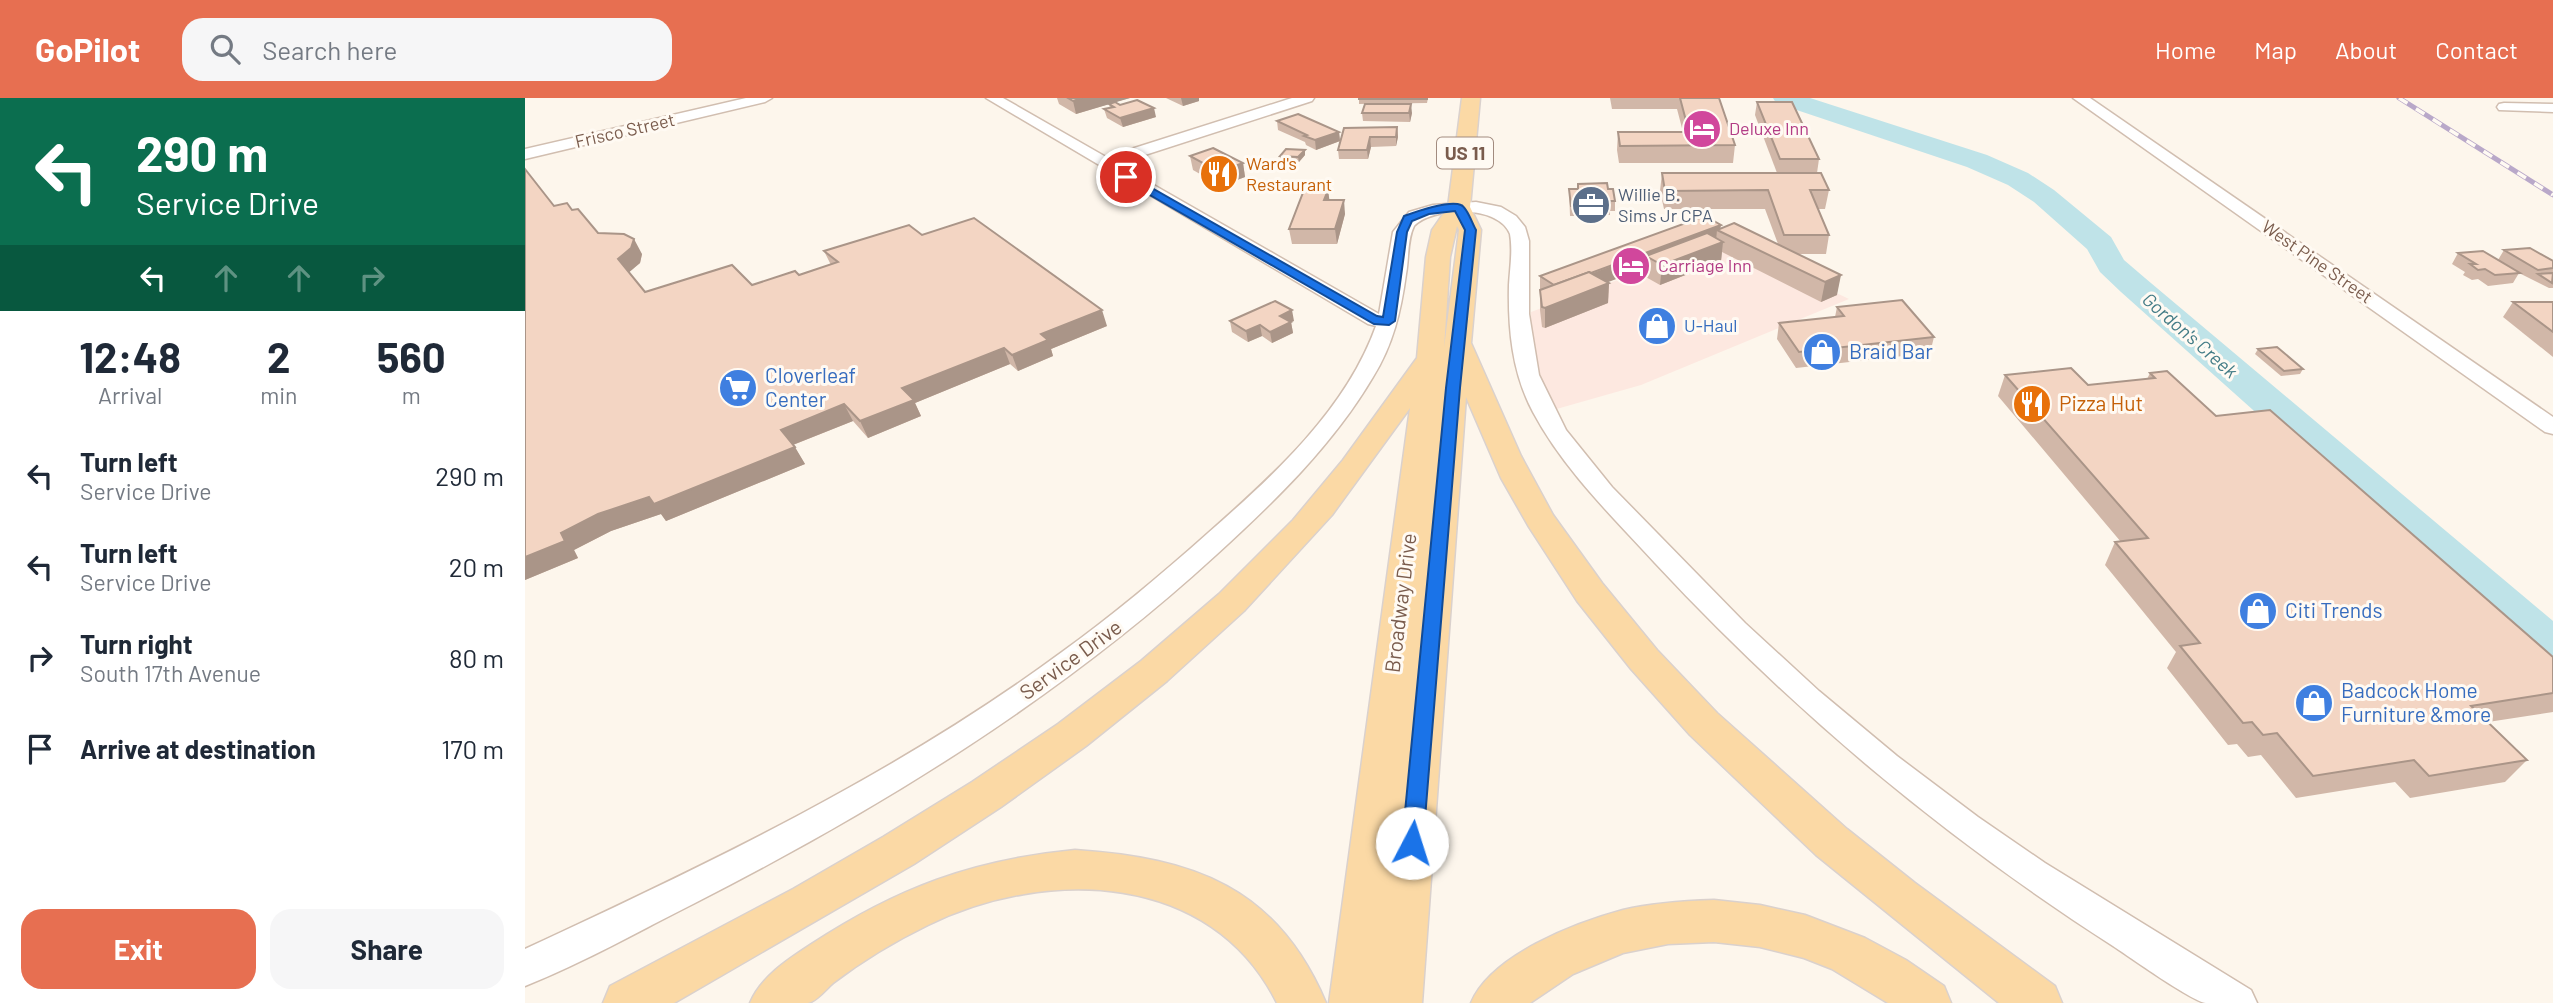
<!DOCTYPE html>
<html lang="en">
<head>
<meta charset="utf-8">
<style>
  :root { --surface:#fff; --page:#f6f6f7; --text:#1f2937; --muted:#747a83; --accent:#e76f51 }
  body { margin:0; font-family:Barlow,sans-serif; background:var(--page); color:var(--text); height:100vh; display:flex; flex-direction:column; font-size:26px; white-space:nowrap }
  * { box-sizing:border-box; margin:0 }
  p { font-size:23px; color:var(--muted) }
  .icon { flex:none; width:38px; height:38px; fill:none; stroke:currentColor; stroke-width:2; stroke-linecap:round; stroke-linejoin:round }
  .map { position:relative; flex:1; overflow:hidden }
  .details { display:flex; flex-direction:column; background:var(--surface); width:525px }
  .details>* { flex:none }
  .banner { background:#0b6e4f; color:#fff; overflow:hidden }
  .pin { position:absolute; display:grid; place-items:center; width:60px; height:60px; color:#fff; margin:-30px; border:4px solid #fff; border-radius:50%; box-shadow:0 2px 7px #0007 }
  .me { position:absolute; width:77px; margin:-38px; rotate:5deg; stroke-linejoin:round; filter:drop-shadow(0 0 5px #0008) }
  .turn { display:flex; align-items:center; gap:24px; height:147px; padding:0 21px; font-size:32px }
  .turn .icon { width:91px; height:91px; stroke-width:2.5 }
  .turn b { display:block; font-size:49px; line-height:60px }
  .lanes { display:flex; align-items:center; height:66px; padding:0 21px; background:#0003; justify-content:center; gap:35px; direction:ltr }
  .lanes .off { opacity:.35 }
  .eta { display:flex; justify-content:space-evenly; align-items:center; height:119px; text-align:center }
  .eta b { font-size:42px; font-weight:700; line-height:49px }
  .cta { display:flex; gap:14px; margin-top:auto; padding:14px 21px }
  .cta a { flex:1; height:80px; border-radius:21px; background:var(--accent); color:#fff; font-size:28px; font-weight:700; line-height:80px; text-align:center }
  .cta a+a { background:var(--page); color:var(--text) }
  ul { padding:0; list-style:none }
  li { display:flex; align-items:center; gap:21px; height:91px; padding:0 21px }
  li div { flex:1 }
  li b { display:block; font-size:26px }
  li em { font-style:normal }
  header { display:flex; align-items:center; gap:42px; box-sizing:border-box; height:98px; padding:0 35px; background:var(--accent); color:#fff }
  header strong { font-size:33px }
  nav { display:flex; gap:38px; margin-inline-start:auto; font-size:24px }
  .search { width:490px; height:63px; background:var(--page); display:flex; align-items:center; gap:18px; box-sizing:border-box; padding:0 24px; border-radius:21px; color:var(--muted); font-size:26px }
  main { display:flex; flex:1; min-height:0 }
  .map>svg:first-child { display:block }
</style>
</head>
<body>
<header>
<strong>GoPilot</strong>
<div class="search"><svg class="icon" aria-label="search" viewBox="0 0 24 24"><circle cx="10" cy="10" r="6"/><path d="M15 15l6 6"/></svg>Search here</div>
<nav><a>Home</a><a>Map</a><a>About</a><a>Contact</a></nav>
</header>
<main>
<section class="details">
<div class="banner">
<div class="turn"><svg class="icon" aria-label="left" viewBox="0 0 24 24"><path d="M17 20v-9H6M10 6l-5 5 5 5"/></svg><div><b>290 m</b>Service Drive</div></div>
<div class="lanes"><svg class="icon" aria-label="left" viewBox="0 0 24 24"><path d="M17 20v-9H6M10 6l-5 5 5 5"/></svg><svg class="icon off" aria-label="ahead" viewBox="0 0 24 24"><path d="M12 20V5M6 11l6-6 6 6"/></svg><svg class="icon off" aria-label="ahead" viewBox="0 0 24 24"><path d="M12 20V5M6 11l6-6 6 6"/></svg><svg class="icon off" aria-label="right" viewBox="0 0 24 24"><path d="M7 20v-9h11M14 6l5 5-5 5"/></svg></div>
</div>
<div class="eta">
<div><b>12:48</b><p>Arrival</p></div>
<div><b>2</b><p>min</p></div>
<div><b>560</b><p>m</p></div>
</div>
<ul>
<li><svg class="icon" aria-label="left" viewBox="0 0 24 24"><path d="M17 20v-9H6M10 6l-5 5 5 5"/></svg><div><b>Turn left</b><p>Service Drive</p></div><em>290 m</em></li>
<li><svg class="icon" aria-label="left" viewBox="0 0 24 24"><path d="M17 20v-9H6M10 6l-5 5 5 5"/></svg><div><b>Turn left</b><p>Service Drive</p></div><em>20 m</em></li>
<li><svg class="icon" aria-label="right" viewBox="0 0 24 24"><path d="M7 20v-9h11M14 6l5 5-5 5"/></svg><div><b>Turn right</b><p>South 17th Avenue</p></div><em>80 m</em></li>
<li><svg class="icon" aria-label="arrive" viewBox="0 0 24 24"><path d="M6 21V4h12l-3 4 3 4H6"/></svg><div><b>Arrive at destination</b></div><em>170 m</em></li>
</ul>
<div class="cta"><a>Exit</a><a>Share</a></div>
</section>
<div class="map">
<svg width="2028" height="905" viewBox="0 0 2028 905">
  <rect width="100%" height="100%" fill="#fdf6ec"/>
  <polygon fill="#fde8e0" points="1201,142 1324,201 1116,287 1028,312 1013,278 1005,223 1006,214"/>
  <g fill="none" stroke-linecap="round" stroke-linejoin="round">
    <polygon fill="#bfe3e8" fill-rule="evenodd" points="1248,0 1285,0 1462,57 1503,75 1529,92 1586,139 1599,162 1620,180 2028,523 2028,569 2010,564 1596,194 1575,174 1562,151 1509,104 1483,87 1442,69 1251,5"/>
    <defs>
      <g id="minor">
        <polygon points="221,0 247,0 240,4 0,61 0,51"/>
        <path d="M461 0H478L581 59 767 0H789L787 3 592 66 854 216 868 134 884 114 908 107 951 104 976 109 991 118 1000 129 1004 143V216L1014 277 1041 332 1087 389 1220 525 1294 593 1372 658 1453 719 1520 765 1726 892 1732 905C1716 905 1697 905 1681 905 1666 903 1605 859 1588 848 1417 738 1269 614 1130 465 1086 417 1039 372 1008 314 987 275 983 231 984 187 985 169 988 153 985 136 973 106 907 109 889 128 882 142 884 161 881 176 876 213 868 247 848 279 808 347 749 404 691 457 536 599 358 709 170 805 114 833 58 865 0 888V851C185 765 372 676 537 554 588 517 636 477 683 435 748 378 821 312 851 228L843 226Z"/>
        <polygon points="1548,0 1565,0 2028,319 2028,336 2020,334"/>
        <polygon points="1979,5 2028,6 2028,14 1974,12 1972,9 1974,6"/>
      </g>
      <g id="major">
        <path d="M937 0H955L945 109 956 132 946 245 996 358 1028 417 1077 485 1132 552 1192 615 1322 731 1390 785 1530 888 1537 905H1474L1291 757 1165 637 1106 571 1052 503 1004 429 976 380 941 299 897 905H804L885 310 807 417 719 513 642 583 561 648 476 709 389 766 149 905H78L85 888 268 791 358 739 447 684 533 626 616 563 694 496 768 422 818 362 892 260 901 159 907 132 923 109ZM932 128 934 132 919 250 925 159Z"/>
        <path d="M550 752C669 760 752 789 801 905H752C687 773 521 769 403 827 370 843 337 863 308 885 301 891 292 903 283 905 266 905 243 905 225 905 236 879 262 862 285 847 372 790 447 762 550 752Z"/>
        <path d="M1189 802 1235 807 1280 817 1340 840 1381 862 1419 888 1426 905H1363L1307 871 1279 860 1235 849 1189 844 1143 846 1098 855 1048 876 1005 905H946C966 857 1050 825 1098 812 1128 805 1159 803 1189 802Z"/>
      </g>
    </defs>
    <use href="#minor" stroke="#d1beb0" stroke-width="3"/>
    <use href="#major" stroke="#dad1cd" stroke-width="3"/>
    <use href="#minor" fill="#fff" fill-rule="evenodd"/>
    <use href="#major" fill="#fbd9a5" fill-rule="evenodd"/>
    <defs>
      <polyline id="rail" points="1874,0 2028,97"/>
    </defs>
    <use href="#rail" stroke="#b9a8c9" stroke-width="5"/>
    <use href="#rail" stroke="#fffaf3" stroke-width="3.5" stroke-dasharray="10" stroke-linecap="butt"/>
  </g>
  <g fill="#d1b7a8">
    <polygon points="532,0 605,0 590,4 631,19 598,29 582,20 579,11 585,10 584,6 551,16 534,6"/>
    <polygon points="641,0 674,0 674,3 658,8"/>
    <polygon points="834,0 903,0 902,5 834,6"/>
    <polygon points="1085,0 1194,0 1210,47 1208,65 1094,65 1092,52 1093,34 1158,34 1152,11 1087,11"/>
    <polygon points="1232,4 1294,61 1292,75 1252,75 1230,17"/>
    <polygon points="840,6 887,15 885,24 838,23 837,15"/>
    <polygon points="752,23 814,34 815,43 791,52 781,47 780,44 753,32"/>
    <polygon points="872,29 873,39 871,48 846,49 843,61 814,61 813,52"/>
    <polygon points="780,57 774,64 756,63 755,58"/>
    <polygon points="665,58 718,65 720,79 696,88 668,72"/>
    <polygon points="0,71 29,108 47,112 73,135 117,156 115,165 104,174 120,194 227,187 274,177 306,167 299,153 397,137 582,228 526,251 528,258 493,273 485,266 390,305 396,318 343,340 328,323 268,347 280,366 141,423 136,416 86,433 49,452 53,460 0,482"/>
    <polygon points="1137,75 1304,92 1300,111 1293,111 1304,137 1301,156 1273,156 1312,197 1296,204 1197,154 1196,163 1135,187 1119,178 1120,170 1082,184 1084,185 1083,205 1020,230 1017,229 1015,212 1015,178 1196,130 1253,146 1240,111 1139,111 1135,93"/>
    <polygon points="1053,86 1083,91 1090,103 1090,113 1085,113 1085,117 1075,117 1075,121 1055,121 1055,118 1045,118 1044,91 1053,91"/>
    <polygon points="803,92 804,102 820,116 812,146 767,146 764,131"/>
    <polygon points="1979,152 2028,163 2028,190 2024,190 1994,175 1988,185 1963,188 1953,181 1947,182 1938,177 1940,174 1927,166 1933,155 1973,162"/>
    <polygon points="1988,204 2028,204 2028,259 1978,219"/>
    <polygon points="1312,209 1409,239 1405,255 1271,270 1252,241 1254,225 1310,219"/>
    <polygon points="705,223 769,223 766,224 768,235 747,245 737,238 723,244 707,234"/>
    <polygon points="1733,251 1778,271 1775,276 1756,278 1730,256"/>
    <polygon points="1625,275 1691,318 2028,559 2028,614 1963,624 2002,662 1980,684 1885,700 1870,684 1771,700 1736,657 1723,659 1712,646 1703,647 1642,570 1651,554 1580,467 1590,444 1596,444 1473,298 1480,277 1563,287 1622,281"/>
  </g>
  <g fill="#aa9588">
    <polygon points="557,0 605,0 551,16 548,3"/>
    <polygon points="656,0 674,0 674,3 658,8"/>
    <polygon points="886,6 887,15 885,24 884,15"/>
    <polygon points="629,10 631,19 598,29 595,20"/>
    <polygon points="872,29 873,39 871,48 871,39"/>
    <polygon points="814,34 815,43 791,52 790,42"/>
    <polygon points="845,39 846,49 843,61 842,52"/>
    <polygon points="780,52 780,57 774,64 773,59"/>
    <polygon points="718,65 720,79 696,88 694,74"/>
    <polygon points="803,92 805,106 799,102"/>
    <polygon points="819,102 820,116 812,146 810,131"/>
    <polygon points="1196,127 1195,133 1192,132 1191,143 1121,158 1120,170 1031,204 1031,189"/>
    <polygon points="109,141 117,156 115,165 102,176 93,161"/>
    <polygon points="1198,144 1196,163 1135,187 1137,167"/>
    <polygon points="1316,177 1312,197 1296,204 1300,184"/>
    <polygon points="1084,185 1083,205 1020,230 1020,210"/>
    <polygon points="577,212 582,228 526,251 528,258 493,273 487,257 516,236"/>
    <polygon points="767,212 769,223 766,224 768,235 747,245 745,234 755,218"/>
    <polygon points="735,227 737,238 723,244 721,233"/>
    <polygon points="479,250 485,266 390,305 396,318 343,340 335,323 377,290"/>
    <polygon points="319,306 328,323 265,348 256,332"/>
    <polygon points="270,349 280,366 141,423 136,416 86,433 49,452 53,460 0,482 0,459 36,435 73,416"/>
  </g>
  <g fill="#f3d5c3" stroke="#aa9588" stroke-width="2">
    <polygon points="543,0 557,0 548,3"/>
    <rect x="834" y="0" width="68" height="1"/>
    <polygon points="1155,0 1194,0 1210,47 1095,48 1093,34 1164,34"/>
    <polygon points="612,2 629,10 595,20 579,11 589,9 584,6 590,4 595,7"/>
    <polygon points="1232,4 1267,4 1294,61 1255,61"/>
    <polygon points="840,6 886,6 884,15 837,15"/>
    <polygon points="773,16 814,34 790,42 779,38 782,37 752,23"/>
    <polygon points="872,29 871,39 845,39 842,52 813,52 819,30"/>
    <polygon points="688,50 718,65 694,74 665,58"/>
    <polygon points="761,51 780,52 773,59 755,58"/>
    <polygon points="0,71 29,108 42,105 47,112 53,111 73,135 99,136 109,141 106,150 93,161 120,194 207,167 227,187 270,173 274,177 313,164 299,153 384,127 397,137 449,120 577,212 516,236 523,242 487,257 479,250 377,290 389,302 335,323 319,306 256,332 270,349 129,406 124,399 73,416 36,435 40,443 0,459"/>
    <polygon points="1137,75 1296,75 1304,92 1285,92 1304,137 1259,137 1243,92 1140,93"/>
    <polygon points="1082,85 1083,91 1088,91 1090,103 1085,103 1085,107 1075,107 1076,111 1056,111 1055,108 1046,108 1044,91 1053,91 1053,86"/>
    <polygon points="779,92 803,92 799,102 819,102 810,131 764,131"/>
    <polygon points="1180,118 1196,127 1066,175 1064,174 1029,187 1015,178"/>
    <polygon points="1209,125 1316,177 1300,184 1192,132"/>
    <polygon points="1182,135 1198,144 1137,167 1121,158"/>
    <polygon points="2005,150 2028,163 2028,170 2013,172 1979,152"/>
    <polygon points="1958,153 1995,175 1970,177 1960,171 1953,172 1945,166 1951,166 1933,155"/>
    <polygon points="1064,174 1084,185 1020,210 1017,209 1015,192"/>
    <polygon points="2028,175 2027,185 2013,176"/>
    <polygon points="1377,202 1409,239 1274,254 1254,225 1319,218 1312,209"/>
    <polygon points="750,203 767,212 755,218 766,224 745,234 735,227 721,233 705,223"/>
    <polygon points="1988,204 2028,204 2028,234"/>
    <polygon points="1752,249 1778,271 1759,273 1733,251"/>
    <polygon points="1546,270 1563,287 1630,280 1625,275 1642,273 1691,318 1745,312 2028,559 2028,595 1946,608 2002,662 1904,678 1889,662 1788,678 1752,635 1738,637 1727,624 1718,625 1655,548 1675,545 1590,444 1623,440 1480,277"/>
  </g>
  <path fill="#1a73e8" stroke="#114b97" stroke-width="2" d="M597 77H604L852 218 858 219 872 134 879 118C890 114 925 102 936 107 942 109 947 125 951 132L935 290 898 745 895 751 887 754 880 751 877 745 921 290 940 132 930 113 904 116 887 123 882 134 870 223 864 227 849 226 597 81Z"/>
  <defs>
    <symbol id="hotel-disc" viewBox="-11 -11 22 22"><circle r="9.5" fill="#d1479c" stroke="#fffaf3"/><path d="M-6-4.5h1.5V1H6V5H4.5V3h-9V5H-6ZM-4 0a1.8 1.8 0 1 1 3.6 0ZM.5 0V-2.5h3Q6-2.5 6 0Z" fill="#fff"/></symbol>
    <symbol id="restaurant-disc" viewBox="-11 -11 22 22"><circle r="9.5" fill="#e8710a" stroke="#fffaf3"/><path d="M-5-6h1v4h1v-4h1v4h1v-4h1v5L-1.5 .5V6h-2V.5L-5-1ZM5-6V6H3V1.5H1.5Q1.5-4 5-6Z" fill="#fff"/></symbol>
    <symbol id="office-disc" viewBox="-11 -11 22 22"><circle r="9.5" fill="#5c6f8a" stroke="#fffaf3"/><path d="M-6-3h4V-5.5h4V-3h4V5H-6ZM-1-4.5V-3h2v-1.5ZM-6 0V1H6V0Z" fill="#fff"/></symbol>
    <symbol id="shop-disc" viewBox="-11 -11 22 22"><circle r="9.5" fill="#3f7fe0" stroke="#fffaf3"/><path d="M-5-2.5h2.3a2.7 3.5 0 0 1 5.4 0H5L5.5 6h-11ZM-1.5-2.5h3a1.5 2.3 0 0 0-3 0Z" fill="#fff"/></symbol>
    <symbol id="supermarket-disc" viewBox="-11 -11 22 22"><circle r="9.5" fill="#3f7fe0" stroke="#fffaf3"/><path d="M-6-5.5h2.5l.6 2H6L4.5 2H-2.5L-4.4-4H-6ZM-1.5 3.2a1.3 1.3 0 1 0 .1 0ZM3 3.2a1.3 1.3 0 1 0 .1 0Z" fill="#fff"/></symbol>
  </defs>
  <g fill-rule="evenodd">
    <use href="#hotel-disc" x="1155" y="9" width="44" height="44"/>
    <use href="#restaurant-disc" x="672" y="54" width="44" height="44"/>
    <use href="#office-disc" x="1044" y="85" width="44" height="44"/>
    <use href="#hotel-disc" x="1084" y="146" width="44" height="44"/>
    <use href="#shop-disc" x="1110" y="206" width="44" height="44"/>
    <use href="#shop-disc" x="1275" y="232" width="44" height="44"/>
    <use href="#supermarket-disc" x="191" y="268" width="44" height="44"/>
    <use href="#restaurant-disc" x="1485" y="284" width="44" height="44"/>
    <use href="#shop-disc" x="1711" y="491" width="44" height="44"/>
    <use href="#shop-disc" x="1767" y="583" width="44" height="44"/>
  </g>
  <g text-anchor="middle" stroke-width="6" stroke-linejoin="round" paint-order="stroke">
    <g font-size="18" fill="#b23c85" stroke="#fffaf3" text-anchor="start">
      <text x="1204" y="37">Deluxe Inn</text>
      <text x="1133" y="174">Carriage Inn</text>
    </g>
    <g font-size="18" fill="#7a5c4d" stroke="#fffaf3">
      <text transform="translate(100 33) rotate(-13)" y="6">Frisco Street</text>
      <text transform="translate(1792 164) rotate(35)" y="6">West Pine Street</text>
    </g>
    <g font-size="18" fill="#c56008" stroke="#fffaf3" text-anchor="start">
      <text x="721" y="72">Ward's<tspan x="721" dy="21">Restaurant</tspan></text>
    </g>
    <g font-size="18" fill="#4e5e75" stroke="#fffaf3" text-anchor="start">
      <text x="1093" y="103">Willie B.<tspan x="1093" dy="21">Sims Jr CPA</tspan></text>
    </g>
    <g font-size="18" fill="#366cbe" stroke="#fffaf3" text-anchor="start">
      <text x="1159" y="234">U-Haul</text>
    </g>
    <rect fill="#fffaf3" stroke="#a28b7f" stroke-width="2" x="912" y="39.5" width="56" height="31" rx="5"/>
    <g font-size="19" font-weight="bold" fill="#7a5c4d">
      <text x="940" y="62">US 11</text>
    </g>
    <g font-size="19" font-style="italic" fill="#437c86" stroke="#fffaf3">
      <text transform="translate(1665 237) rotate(41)" y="7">Gordon's Creek</text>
    </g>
    <g font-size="21" fill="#366cbe" stroke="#fffaf3" text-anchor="start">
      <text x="1324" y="261">Braid Bar</text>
      <text x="240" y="285">Cloverleaf<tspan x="240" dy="24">Center</tspan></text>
      <text x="1760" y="520">Citi Trends</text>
      <text x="1816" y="600">Badcock Home<tspan x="1816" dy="24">Furniture &amp;more</tspan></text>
    </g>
    <g font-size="21" fill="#c56008" stroke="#fffaf3" text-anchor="start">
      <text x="1534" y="313">Pizza Hut</text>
    </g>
    <g font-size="21" fill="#7a5c4d" stroke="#fffaf3">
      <text transform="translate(876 505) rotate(-83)" y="7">Broadway Drive</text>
      <text transform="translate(546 562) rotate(-36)" y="7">Service Drive</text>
    </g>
  </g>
</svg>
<div class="pin" style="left:601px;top:79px;background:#d93025"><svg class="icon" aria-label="arrive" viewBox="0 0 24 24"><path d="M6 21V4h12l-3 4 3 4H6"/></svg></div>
<svg class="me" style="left:887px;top:745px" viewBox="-20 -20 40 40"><circle r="19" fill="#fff"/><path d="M0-13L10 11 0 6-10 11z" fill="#1a73e8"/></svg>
</div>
</main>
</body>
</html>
